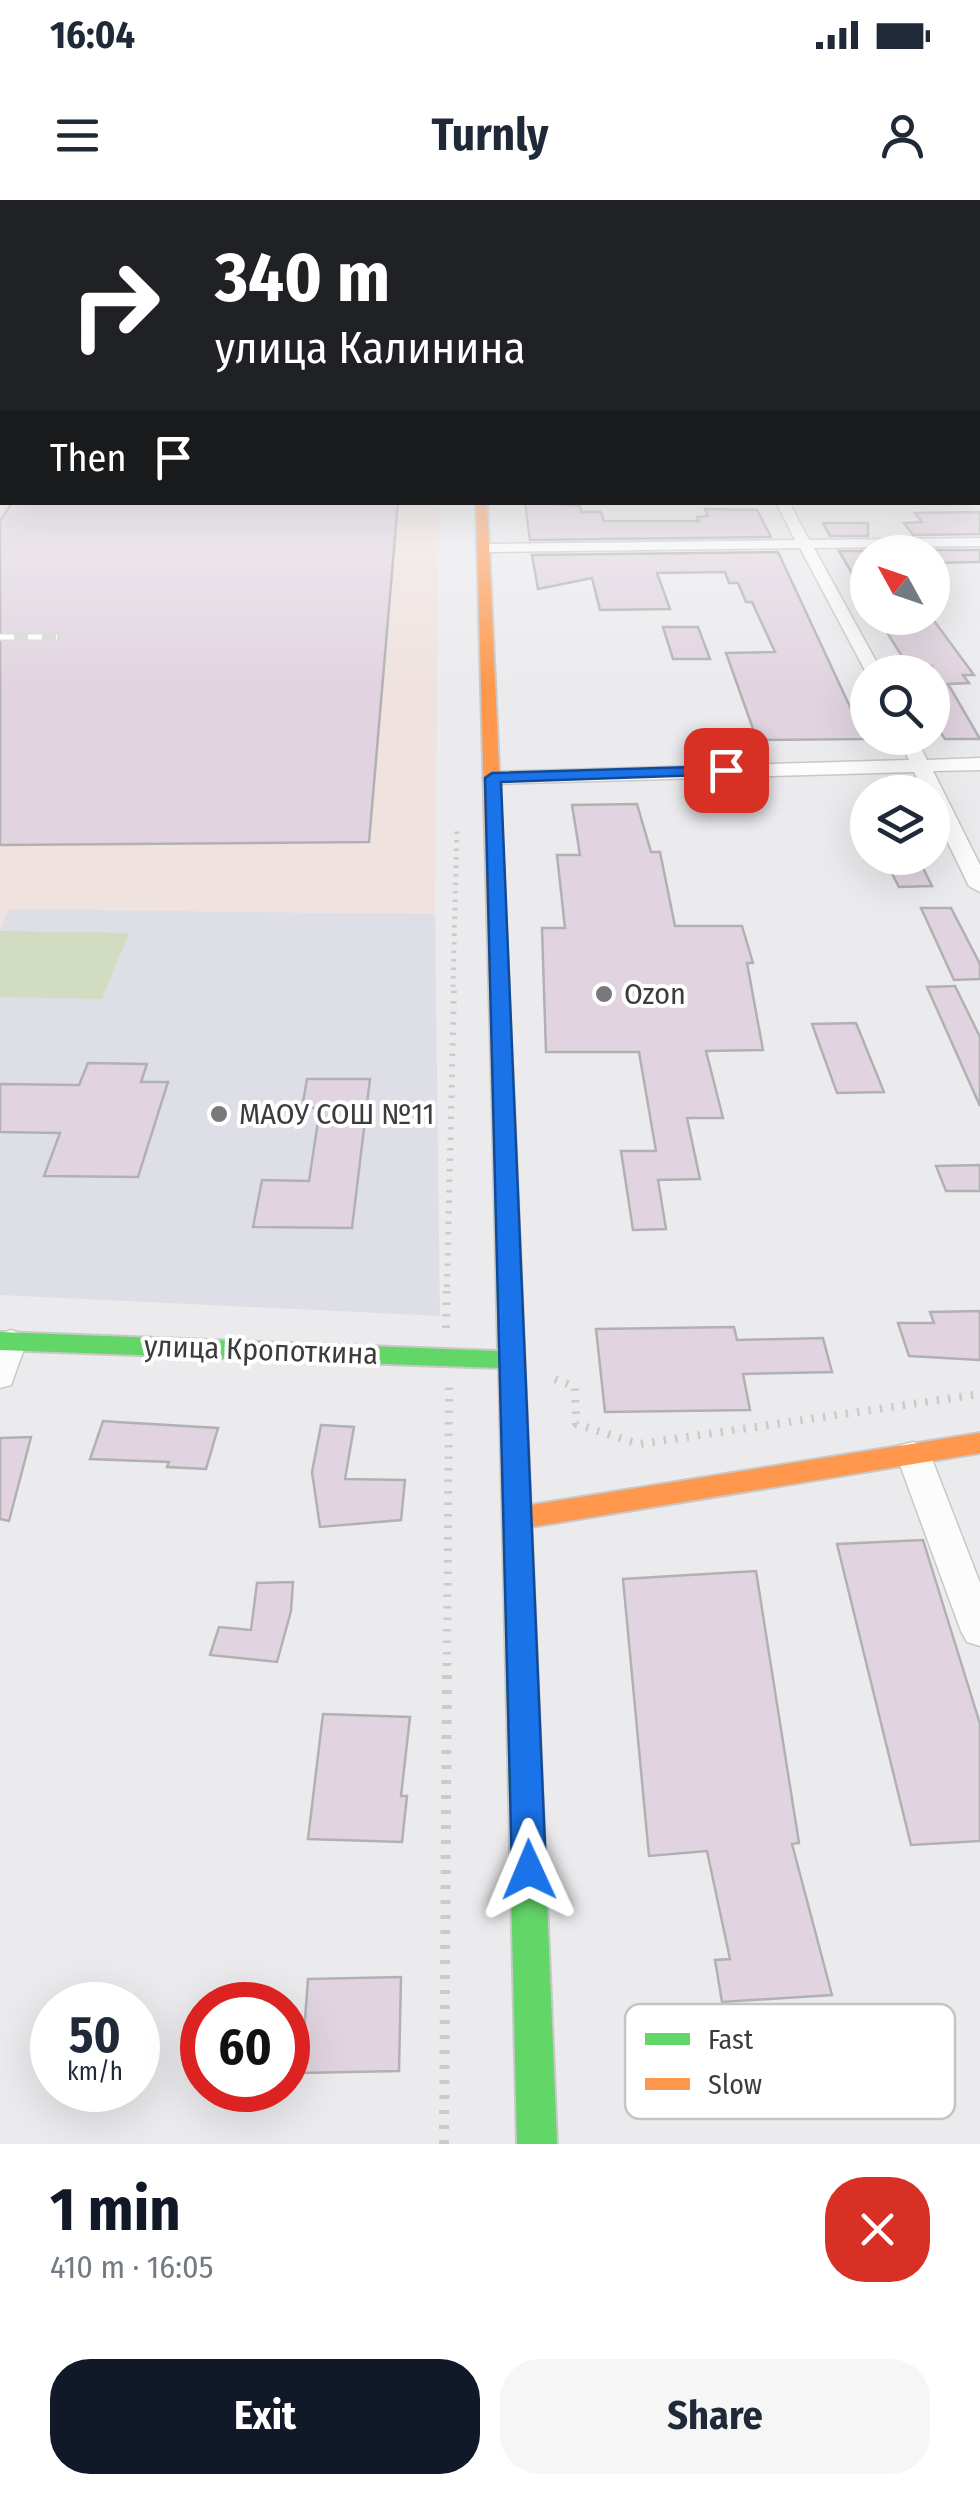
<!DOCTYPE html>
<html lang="en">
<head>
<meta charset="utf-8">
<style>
  :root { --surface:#fff; --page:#f6f6f7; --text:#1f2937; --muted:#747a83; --accent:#111827 }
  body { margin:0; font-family:"Fira Sans Condensed",sans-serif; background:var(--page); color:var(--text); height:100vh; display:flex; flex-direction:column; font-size:38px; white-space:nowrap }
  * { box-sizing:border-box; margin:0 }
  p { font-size:32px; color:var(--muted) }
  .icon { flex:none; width:55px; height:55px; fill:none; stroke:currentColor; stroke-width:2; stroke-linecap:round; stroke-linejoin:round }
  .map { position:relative; height:1944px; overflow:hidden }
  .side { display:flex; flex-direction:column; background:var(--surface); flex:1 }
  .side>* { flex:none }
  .top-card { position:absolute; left:0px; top:0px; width:980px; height:305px; box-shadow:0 10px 40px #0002; background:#202124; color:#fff; overflow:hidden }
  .needle { width:65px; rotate:310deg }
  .buttons { position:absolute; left:850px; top:335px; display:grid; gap:20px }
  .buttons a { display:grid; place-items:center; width:100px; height:100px; border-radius:50%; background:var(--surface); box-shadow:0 10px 40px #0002; font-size:50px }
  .speed { position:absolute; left:30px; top:1782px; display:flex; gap:20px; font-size:50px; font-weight:700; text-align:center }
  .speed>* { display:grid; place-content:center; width:130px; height:130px; border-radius:50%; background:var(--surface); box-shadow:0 10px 40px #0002; line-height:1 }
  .speed small { font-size:25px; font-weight:400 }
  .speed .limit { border:15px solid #d22; background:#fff; color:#111 }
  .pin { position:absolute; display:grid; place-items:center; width:85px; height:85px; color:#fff; margin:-42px; border-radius:20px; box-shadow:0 5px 15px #0006 }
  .me { position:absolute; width:110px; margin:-55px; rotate:359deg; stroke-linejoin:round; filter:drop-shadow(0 0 8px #0008) }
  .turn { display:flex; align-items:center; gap:35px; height:210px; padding:0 50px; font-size:45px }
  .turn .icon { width:130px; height:130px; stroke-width:2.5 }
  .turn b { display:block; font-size:70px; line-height:85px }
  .then { display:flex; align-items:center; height:95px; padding:0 50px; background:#0003; gap:20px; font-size:38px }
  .round { display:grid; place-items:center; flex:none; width:105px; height:105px; border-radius:40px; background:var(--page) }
  .overview { display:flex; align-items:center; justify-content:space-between; height:170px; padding:0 50px }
  h1 { font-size:60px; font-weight:700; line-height:75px; color:var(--accent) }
  .cta { display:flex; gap:20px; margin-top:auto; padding:20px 50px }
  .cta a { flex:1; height:115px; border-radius:40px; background:var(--accent); color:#fff; font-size:40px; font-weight:700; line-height:115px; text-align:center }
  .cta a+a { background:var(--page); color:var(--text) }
  .status { display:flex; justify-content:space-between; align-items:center; height:70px; padding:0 50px; background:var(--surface); direction:ltr }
  .status svg { height:28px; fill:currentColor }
  header { display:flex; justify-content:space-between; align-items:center; height:130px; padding:0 50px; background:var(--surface); font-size:45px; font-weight:700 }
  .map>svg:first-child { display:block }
</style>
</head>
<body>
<div class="status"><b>16:04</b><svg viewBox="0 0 49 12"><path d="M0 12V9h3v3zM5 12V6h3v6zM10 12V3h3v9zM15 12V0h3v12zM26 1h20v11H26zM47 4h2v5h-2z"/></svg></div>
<header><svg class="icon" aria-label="menu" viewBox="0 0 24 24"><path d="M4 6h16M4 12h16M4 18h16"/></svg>Turnly<svg class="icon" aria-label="person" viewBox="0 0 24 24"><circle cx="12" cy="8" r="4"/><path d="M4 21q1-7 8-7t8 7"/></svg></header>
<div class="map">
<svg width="980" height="1944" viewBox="0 0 980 1944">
  <rect width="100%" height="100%" fill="#ebebee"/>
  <polygon fill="#efe2df" points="0,216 2,302 439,303 435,714 10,709 0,732"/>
  <polygon fill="#dedee6" points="9,709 435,714 440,1116 0,1095 0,732"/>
  <polygon fill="#d1dcc1" points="0,731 129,733 102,799 0,797"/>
  <g fill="#e1d4e0" stroke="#b1b1b3" stroke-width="2.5">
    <polygon points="398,302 369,642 0,645 0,321 12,303"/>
    <polygon points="525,302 580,306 582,312 601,312 604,321 699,321 697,317 708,316 705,309 757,310 771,337 530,340"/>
    <polygon points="980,312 980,334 913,335 904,323 922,322 915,313"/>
    <polygon points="823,323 868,323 868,336 830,336"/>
    <polygon points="924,350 980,350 980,362 932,363 932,352"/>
    <polygon points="839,351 868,351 868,401"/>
    <polygon points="778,352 865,539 757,540 726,453 775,452 752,402 746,402 738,383 729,383 725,372 657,373 670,409 600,410 592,378 538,389 532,355"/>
    <polygon points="878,418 932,418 974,475 963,475 969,483 948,484 980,539 945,539 932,520 932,466 908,466"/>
    <polygon points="663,427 698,427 710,459 673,459"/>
    <polygon points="637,604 651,652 660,652 675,726 742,726 753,763 747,763 763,850 706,851 723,918 687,918 700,979 658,980 666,1029 633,1030 621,951 656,951 639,852 546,852 542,728 565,728 557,655 580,655 572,605"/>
    <polygon points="884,658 918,658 932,686 899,687"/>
    <polygon points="921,708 951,708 980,764 980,779 954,780"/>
    <polygon points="955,786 980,837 980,906 927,787"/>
    <polygon points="856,823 884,892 837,893 812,824"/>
    <polygon points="88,863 147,864 141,882 168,882 138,977 44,976 60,933 0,932 0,884 79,885"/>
    <polygon points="307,879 370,879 352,1028 253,1027 262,980 309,981 320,908 302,908"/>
    <polygon points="980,965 980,991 946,991 936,966"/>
    <polygon points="980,1111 980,1160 909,1156 898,1123 934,1123 930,1112"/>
    <polygon points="734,1127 737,1140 823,1138 832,1172 743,1174 750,1210 605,1212 596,1129"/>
    <polygon points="103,1221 117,1222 218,1228 206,1269 167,1267 169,1262 90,1259"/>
    <polygon points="321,1225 354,1227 345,1279 405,1280 401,1320 320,1327 312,1272"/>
    <polygon points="31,1237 9,1321 0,1319 0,1238"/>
    <polygon points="923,1340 980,1524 980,1641 911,1645 837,1344"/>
    <polygon points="756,1371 799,1643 792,1644 832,1795 722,1802 715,1760 730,1759 707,1651 649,1656 623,1379"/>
    <polygon points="293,1382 291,1411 277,1462 210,1455 219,1427 251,1430 257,1383"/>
    <polygon points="323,1514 410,1517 401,1596 407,1596 402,1642 308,1639"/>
    <polygon points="401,1777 399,1871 301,1873 308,1779"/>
  </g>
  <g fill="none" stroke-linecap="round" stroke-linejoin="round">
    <defs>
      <rect id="lane" x="0" y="289" width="2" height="4"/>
      <g id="street">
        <polygon points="776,302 789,302 809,340 980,338 980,346 814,348 882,472 868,476 800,348 484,352 477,348 484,344 795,340"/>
        <polygon points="898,538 916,538 927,560 980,558 980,570 933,571 980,665 980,692 969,686 932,610 932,592 924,592 914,572 493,584 483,578 493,572 909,560"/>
        <polygon points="11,1130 22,1134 27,1141 11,1185 0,1188 0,1134"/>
        <polygon points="913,1242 925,1245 930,1254 980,1383 980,1446 967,1442 961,1431 896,1254 901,1245"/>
      </g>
      <polygon id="fast" points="504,921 515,928 557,1944 517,1944 499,1168 0,1150 0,1132 498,1151 493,928"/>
      <g id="slow">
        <polygon points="476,302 487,302 515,928 504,935 493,928"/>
        <polygon points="980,1233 980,1253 519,1329 509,1326 505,1318 509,1310 519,1307"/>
      </g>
    </defs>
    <use href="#lane" stroke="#c8c8c9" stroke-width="4"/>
    <use href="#street" stroke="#c8c8c9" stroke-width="3"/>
    <use href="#fast" stroke="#c8c8c9" stroke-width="4"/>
    <use href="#slow" stroke="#c8c8c9" stroke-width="4"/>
    <polyline stroke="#cbcbcc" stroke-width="5" stroke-dasharray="2.5 6" stroke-linecap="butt" points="453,787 457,626"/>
    <polyline stroke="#cbcbcc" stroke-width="6" stroke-dasharray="2.5 8" stroke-linecap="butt" points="447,1087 454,785"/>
    <g stroke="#cbcbcc" stroke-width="8" stroke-dasharray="2.5 9" stroke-linecap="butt">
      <polyline points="446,1128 447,1084"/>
      <polyline points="555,1179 575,1187 576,1224 639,1244 980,1194"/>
      <polyline points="447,1466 449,1185"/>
    </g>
    <polyline stroke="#cbcbcc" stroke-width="10" stroke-dasharray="4 11" stroke-linecap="butt" points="444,1944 447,1463"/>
    <use href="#lane" fill="#fcfcfc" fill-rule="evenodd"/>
    <use href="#street" fill="#fcfcfc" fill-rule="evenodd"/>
    <use href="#fast" fill="#63d668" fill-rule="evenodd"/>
    <use href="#slow" fill="#ff974d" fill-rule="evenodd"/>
    <defs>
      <polyline id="rail" points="0,437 57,437"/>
    </defs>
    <use href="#rail" stroke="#d7d7d8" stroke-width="8"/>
    <use href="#rail" stroke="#fff" stroke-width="5" stroke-dasharray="14" stroke-linecap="butt"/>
  </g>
  <linearGradient id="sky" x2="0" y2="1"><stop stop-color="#82b4e5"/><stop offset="0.44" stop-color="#f6f6f7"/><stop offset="1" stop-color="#f6f6f7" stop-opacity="0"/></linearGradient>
  <rect width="980" height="488" fill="url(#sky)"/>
  <polygon fill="#1a73e8" stroke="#114b97" stroke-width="2.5" points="726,566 734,570 732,574 501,582 546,1670 541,1681 529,1686 517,1681 512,1670 485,578 492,573"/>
  <g fill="#79797c" stroke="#fff" stroke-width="4">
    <circle cx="604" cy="794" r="10"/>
    <circle cx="219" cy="914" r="10"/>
  </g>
  <g text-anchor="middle" stroke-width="8" stroke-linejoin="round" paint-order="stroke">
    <g font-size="30" fill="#3c3c3e" stroke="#fff" text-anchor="start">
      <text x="624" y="804">Ozon</text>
      <text x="239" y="924">МАОУ СОШ №11</text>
    </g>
    <g font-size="30" fill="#3c3c3e" stroke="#fff">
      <text transform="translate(261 1150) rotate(2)" y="10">улица Кропоткина</text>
    </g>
  </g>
  <rect x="625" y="1804" width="330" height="115" rx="15" fill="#fff" stroke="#c4c4c5" stroke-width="2.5"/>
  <rect x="645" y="1833" width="45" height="12" fill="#63d668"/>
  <rect x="645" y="1878" width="45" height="12" fill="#ff974d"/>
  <g font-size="28" fill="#3c3c3e">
    <text x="708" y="1849">Fast</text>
    <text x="708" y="1894">Slow</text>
  </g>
</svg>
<div class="buttons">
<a><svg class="needle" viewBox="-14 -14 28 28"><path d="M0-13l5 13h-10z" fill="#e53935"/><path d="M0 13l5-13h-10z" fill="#747a83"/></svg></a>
<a><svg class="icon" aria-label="search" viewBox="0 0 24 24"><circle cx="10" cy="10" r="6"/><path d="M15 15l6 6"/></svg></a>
<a><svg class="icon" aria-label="layers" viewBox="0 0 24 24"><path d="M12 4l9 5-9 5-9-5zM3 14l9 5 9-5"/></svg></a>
</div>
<div class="speed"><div>50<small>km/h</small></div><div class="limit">60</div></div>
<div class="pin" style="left:726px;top:570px;background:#d93025"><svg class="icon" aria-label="arrive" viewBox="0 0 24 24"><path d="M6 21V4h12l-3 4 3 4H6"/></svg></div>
<svg class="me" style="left:529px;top:1670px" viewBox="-20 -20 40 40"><path d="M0-17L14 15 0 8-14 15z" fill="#1a73e8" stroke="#fff" stroke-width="4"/></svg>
<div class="top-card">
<div class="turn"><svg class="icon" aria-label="right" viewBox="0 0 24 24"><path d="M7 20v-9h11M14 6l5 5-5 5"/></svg><div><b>340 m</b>улица Калинина</div></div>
<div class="then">Then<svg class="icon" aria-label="arrive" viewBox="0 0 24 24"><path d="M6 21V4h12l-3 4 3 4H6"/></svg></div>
</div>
</div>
<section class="side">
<div class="overview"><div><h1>1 min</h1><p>410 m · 16:05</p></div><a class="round" style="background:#d93025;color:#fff"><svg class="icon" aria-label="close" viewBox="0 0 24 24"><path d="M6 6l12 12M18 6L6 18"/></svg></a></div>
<div class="cta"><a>Exit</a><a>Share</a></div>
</section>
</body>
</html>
